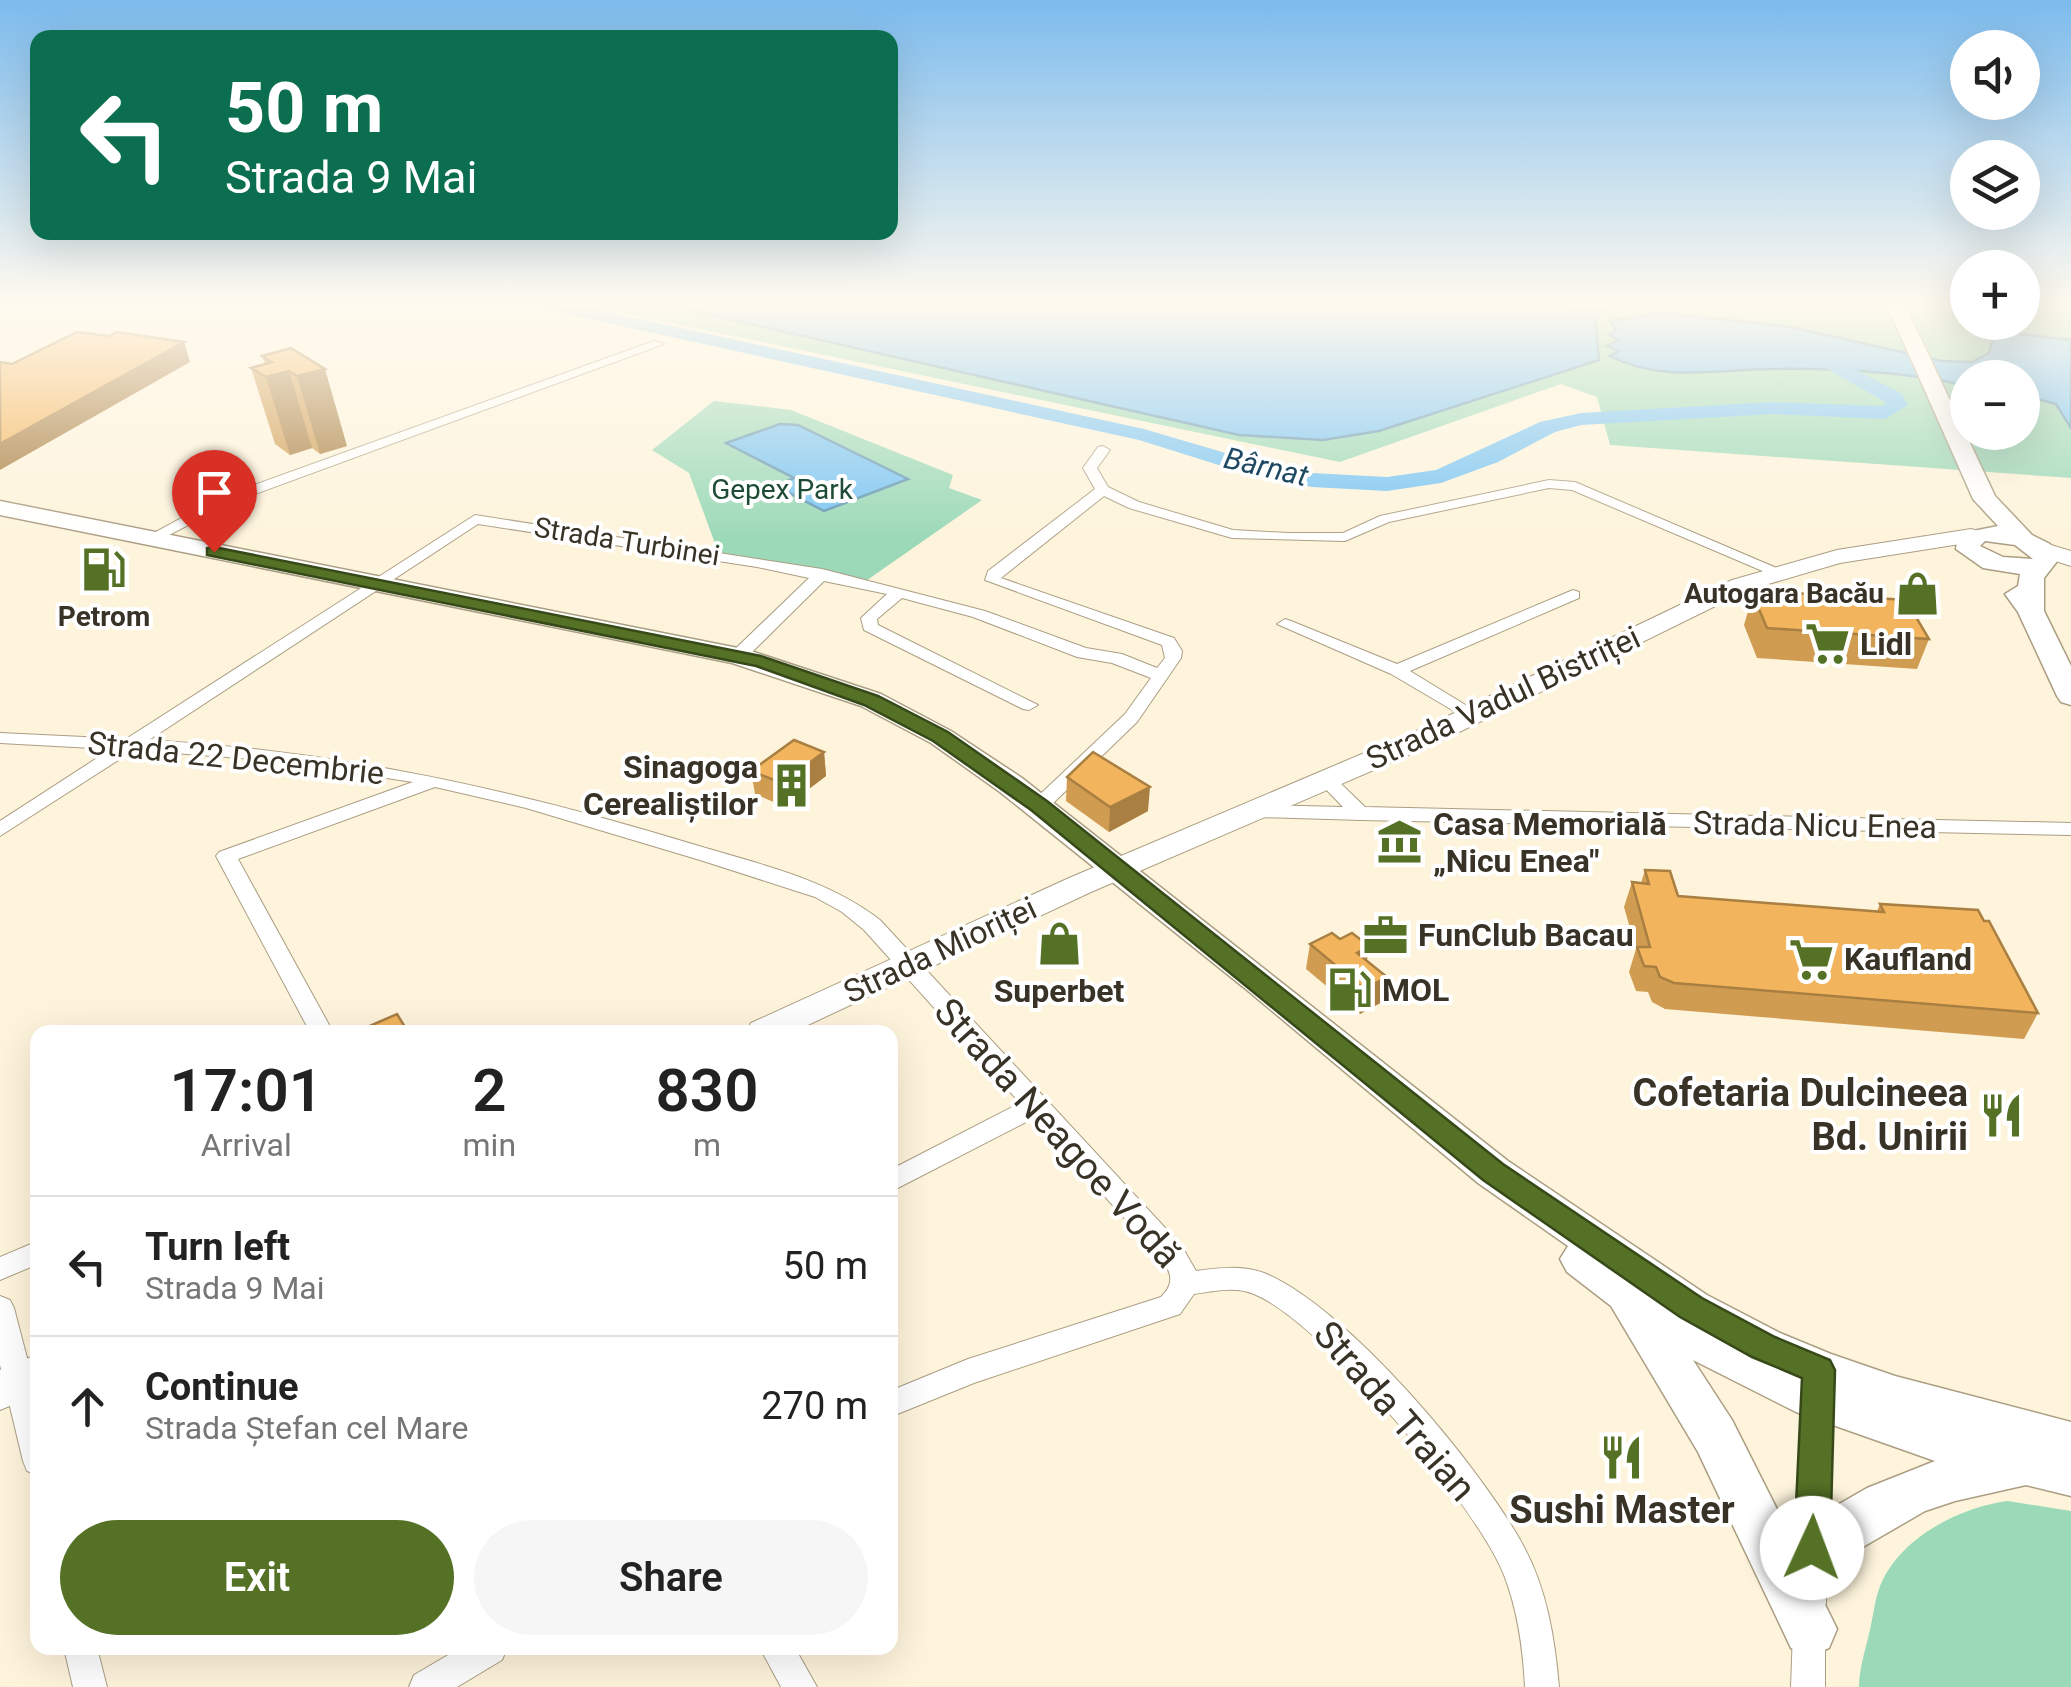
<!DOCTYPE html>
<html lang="en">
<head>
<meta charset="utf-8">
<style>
  :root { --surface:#fff; --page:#f6f6f6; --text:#222; --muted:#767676; --line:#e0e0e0; --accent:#547125 }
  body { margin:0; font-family:Roboto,sans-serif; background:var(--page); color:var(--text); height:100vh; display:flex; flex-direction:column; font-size:38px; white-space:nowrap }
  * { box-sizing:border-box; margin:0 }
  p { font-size:32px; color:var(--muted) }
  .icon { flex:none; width:55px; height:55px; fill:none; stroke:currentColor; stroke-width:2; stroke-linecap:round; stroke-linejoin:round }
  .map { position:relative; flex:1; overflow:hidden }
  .details { position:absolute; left:30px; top:1025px; width:868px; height:630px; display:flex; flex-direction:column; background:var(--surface); border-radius:20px; box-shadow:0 10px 40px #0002 }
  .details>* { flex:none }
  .top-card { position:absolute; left:30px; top:30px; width:868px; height:210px; border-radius:20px; box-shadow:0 10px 40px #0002; background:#0b6e4f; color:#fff; overflow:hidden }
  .controls { position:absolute; left:1950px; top:30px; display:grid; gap:20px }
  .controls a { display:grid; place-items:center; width:90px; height:90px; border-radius:50%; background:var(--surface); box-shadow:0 10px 40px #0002; font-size:50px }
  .pin { position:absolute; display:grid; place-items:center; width:85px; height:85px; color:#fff; margin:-102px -42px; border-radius:50% 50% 50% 0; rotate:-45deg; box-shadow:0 0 10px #0007 }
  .pin .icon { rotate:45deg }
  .me { position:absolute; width:110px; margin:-55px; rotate:2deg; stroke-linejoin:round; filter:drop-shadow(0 0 8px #0008) }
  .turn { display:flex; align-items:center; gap:35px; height:210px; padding:0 30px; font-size:45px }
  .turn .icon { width:130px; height:130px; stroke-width:2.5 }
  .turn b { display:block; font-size:70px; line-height:85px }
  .eta { display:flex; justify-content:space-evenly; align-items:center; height:170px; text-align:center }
  .eta b { font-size:60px; font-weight:600; line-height:70px }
  .action { display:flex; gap:20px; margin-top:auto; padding:20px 30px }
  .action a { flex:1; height:115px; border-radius:60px; background:var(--accent); color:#fff; font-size:40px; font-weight:600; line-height:115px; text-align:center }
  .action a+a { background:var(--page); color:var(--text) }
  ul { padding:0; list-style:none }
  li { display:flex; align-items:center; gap:30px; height:140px; padding:0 30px; border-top:2px solid var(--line) }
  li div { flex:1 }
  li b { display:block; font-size:38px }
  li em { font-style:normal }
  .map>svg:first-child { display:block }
</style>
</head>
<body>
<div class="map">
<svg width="2071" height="1687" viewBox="0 0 2071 1687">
  <rect width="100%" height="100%" fill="#fef4dc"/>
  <g fill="#9bd9b8" fill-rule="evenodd">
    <path d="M584 305H1967L1968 322H2022L2023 305H2071V478L1610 445 1597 397 1561 384 1340 462ZM1968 378H2022V432H1968Z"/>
    <polygon points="714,401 791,410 953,475 949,488 982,500 860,585 720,557 689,473 652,450"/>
    <path d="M2008 1501 2071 1511V1687H1859C1859 1669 1865 1651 1869 1634 1873 1619 1874 1603 1879 1589 1897 1539 1959 1507 2008 1501Z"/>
  </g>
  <g fill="#7ac5f4" stroke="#6699b6" stroke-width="2.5">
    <polygon points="666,305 1565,305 1595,315 1599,360 1379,431 1323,440 1239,435"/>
    <path d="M1662 313 1786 326 1942 361 1972 362 1989 353 1995 331 2071 340V428L2056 404 2023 395 2022 378H1968L1967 386C1902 371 1835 368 1769 369 1715 370 1660 382 1610 356L1619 351 1607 346 1619 340 1609 334 1616 330 1610 321Z"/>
    <polygon points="780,424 798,425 908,479 824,511 776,486 794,478 726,443"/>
  </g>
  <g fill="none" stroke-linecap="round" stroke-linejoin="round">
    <polygon fill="#7ac5f4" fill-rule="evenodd" points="1562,305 1579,305 1595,311 1608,305 1624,305 1595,318"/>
    <polygon fill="#7ac5f4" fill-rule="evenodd" points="540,305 576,305 1144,429 1253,461 1312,473 1387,477 1436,470 1540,422 1581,413 1773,402 1881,406 1887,403 1817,363 1817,355 1824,353 1902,394 1908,405 1885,419 1773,414 1581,425 1555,432 1498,462 1441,483 1387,491 1312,487 1241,472 1139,440 549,310"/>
    <defs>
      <g id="minor">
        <polygon points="654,341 664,344 228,504 156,542 151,544 143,539 218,498"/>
        <path d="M1103 446 1110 450 1097 468 1108 487 1139 502 1233 530 1288 533H1343L1380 516 1549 480 1575 482 1786 572 1778 577 1772 575 1572 490 1549 488 1389 522 1345 541 1232 538 1129 508 1104 496 1001 578 1174 638 1182 651 1181 658 1137 722 1046 810 1039 812 1029 806 1032 802 1125 714 1151 678 1112 663 1077 657 973 617 902 598 877 619 878 625 1038 705 1029 710 1023 709 864 630 861 618 887 594 824 581 744 660H732V652L809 578 757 567 478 524 149 740C345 752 512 789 699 846 762 865 827 879 880 920L1181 1245 1196 1271C1218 1268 1242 1265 1264 1273 1346 1306 1482 1468 1524 1547 1547 1590 1555 1639 1559 1687H1525C1523 1649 1518 1611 1504 1575 1477 1506 1322 1322 1254 1294 1236 1286 1213 1291 1194 1294L1180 1314 974 1383 890 1417V1391L968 1359 1161 1297C1173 1285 1173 1275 1163 1261L1034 1118 890 1192V1170L1020 1103 864 930 842 912 815 897 700 860 526 808 435 787 238 859 333 1032H310L216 856 219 852 413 782 267 760 134 750 0 836V821L111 749 0 743V733L126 739 475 515 822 569 985 611 1086 648 1122 654 1157 668 1165 658 1162 645 985 580 988 571 1095 489 1083 468 1098 447Z"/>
        <polygon points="1573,590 1579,592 1579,598 1410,671 1477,712 1480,716 1471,721 1391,674 1277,624 1285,619 1291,621 1397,664"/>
        <polygon points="1327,775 1334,777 1365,807 2071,823 2071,835 1361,820 1259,817 1249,811 1259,805 1343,807 1318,781"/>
        <polygon points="38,1241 38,1264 0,1280 0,1257"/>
        <polygon points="0,1296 10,1300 14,1308 38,1400 38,1475 27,1471 23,1461 0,1365"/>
        <polygon points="1817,1379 1827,1383 1831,1392 1826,1603 1821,1614 1814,1618 1821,1620 1825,1632 1825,1687 1791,1687 1793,1632 1797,1620 1805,1617 1799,1614 1794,1603 1803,1392 1807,1383"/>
        <polygon points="64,1648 97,1648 107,1687 73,1687"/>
        <polygon points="460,1648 507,1648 502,1660 457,1687 409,1687 414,1675"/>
        <polygon points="760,1648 795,1648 817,1687 781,1687"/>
      </g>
      <g id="secondary">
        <polygon points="1971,529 1979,531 1982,536 1979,541 1840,563 1748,590 1441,741 1091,892 793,1032 746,1032 751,1023 1069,878 1421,729 1732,580 1837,550"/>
        <polygon points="2041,542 2071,551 2071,566 2033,554 2030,549"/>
        <polygon points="38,1354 38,1394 0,1410 0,1370"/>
      </g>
      <g id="primary">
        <path d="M1887 305H1905L1995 496 2032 535 2050 544 2058 560 2044 578V611L2071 666V705L2061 702 2057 696 2018 612 2005 594 2018 586 2020 574 1983 568 1956 549 1958 534 1998 526 1973 499ZM1985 541 2015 545 2033 559 2003 557 1980 546Z"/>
        <path d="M0 501 748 650 881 694 951 731 1022 778 1508 1161 1707 1295 1780 1333 1831 1354 1895 1376 2071 1422V1496L2026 1485 1955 1501 1925 1511 1830 1566 1809 1572 1837 1629 1829 1648 1810 1656 1791 1648 1698 1452 1611 1306 1567 1272 1560 1259 1568 1246 1478 1183 1247 990 1000 792 931 743 861 706 732 663 0 515ZM1693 1360 1796 1412 1935 1461 1867 1488 1794 1530 1791 1537 1732 1420Z"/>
      </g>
    </defs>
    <use href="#minor" stroke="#ab9e82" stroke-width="2"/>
    <use href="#secondary" stroke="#ab9e82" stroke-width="2"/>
    <use href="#primary" stroke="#ab9e82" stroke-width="3"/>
    <use href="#minor" fill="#fff" fill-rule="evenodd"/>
    <use href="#secondary" fill="#fff" fill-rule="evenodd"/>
    <use href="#primary" fill="#fff" fill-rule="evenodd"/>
  </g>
  <g fill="#d09c51">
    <polygon points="291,348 347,446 320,454 312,448 290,455 275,444 251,368 265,364 262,356"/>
    <polygon points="1777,592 1929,639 1917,669 1757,658 1744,625 1753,595 1776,597"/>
    <polygon points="824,752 826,776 785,807 755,794 751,771"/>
    <polygon points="1067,777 1148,811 1109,832 1066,801"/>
    <polygon points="1391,825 1413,843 1411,851 1394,851 1389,833"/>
    <polygon points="1645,870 1678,896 1877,911 1880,904 2038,1013 2024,1039 1665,1009 1652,1002 1648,992 1636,991 1629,972 1636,949 1624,907 1632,882 1641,883"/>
    <polygon points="1340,939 1369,946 1367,961 1387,977 1382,1002 1360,1014 1306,969 1310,944"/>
  </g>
  <g fill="#a97f42">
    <polygon points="184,342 190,362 0,470 0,444"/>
    <polygon points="325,369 347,446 320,454 297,376"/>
    <polygon points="289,371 312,448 290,455 266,377"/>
    <polygon points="824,752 826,776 785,807 782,783"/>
    <polygon points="1150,787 1148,811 1109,832 1110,807"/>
    <polygon points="1369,946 1365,972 1357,953"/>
    <polygon points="1387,977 1382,1002 1360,1014 1364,989"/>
  </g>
  <g fill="#f2b55e" stroke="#a97f42" stroke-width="2.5">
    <polygon points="77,332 109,336 117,332 184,342 0,444 0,362 12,364"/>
    <polygon points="291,348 325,369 297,376 289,371 266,377 251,368 272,362 262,356"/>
    <polygon points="1777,592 1906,600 1929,639 1767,628 1753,595 1780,597"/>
    <polygon points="794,740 824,752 782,783 751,771"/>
    <polygon points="1093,752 1150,787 1110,807 1067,777"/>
    <polygon points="1391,825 1407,825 1413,843 1395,842"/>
    <polygon points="1645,870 1670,871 1678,896 1884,912 1880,904 1978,910 1984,921 1989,921 2038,1013 1674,983 1660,977 1656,967 1644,966 1637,947 1650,947 1632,882 1649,884"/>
    <polygon points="1332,933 1340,939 1352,933 1369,946 1357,953 1387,977 1364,989 1310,944"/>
    <polygon points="397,1014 408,1032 366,1032 363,1029"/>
  </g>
  <linearGradient id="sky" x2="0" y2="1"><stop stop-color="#7cbbed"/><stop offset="0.56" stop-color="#fffaef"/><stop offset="1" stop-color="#fffaef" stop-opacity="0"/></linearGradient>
  <rect width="2071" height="542" fill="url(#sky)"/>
  <polygon fill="#547125" stroke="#374918" stroke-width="2.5" points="214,547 761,656 878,696 948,732 1047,801 1503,1164 1702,1298 1775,1337 1830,1360 1835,1370 1830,1548 1825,1561 1812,1566 1799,1561 1794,1548 1802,1378 1752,1357 1680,1317 1483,1180 1031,810 933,741 864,705 756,666 207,555 207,548"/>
  <defs>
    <symbol id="fuel-bare" viewBox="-9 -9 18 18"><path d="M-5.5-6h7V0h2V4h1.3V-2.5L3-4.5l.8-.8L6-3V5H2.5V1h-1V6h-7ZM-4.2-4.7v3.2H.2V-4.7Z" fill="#547125" stroke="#fff" stroke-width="2.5" paint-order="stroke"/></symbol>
    <symbol id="shop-bare" viewBox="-9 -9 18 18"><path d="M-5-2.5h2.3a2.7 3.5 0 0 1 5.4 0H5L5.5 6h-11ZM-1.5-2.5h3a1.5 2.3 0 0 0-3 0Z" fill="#547125" stroke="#fff" stroke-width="2.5" paint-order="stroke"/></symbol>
    <symbol id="supermarket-bare" viewBox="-9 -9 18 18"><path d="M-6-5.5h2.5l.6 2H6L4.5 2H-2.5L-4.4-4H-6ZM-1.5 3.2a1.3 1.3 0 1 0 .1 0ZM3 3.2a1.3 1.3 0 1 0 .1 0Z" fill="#547125" stroke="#fff" stroke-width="2.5" paint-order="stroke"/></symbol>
    <symbol id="building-bare" viewBox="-9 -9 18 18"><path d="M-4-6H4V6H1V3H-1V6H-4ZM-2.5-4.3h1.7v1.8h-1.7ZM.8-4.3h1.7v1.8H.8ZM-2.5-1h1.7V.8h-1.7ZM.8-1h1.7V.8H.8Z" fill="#547125" stroke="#fff" stroke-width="2.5" paint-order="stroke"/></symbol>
    <symbol id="museum-bare" viewBox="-9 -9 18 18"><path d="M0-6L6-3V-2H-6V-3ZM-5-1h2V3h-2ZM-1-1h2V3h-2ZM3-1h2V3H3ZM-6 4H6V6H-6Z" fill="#547125" stroke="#fff" stroke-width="2.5" paint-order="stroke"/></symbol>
    <symbol id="office-bare" viewBox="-9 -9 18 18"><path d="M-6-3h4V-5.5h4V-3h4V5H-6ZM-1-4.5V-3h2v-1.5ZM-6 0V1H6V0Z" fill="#547125" stroke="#fff" stroke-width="2.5" paint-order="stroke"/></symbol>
    <symbol id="restaurant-bare" viewBox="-9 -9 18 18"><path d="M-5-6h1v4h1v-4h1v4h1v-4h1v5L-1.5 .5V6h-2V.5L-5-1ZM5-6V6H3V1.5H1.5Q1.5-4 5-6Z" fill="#547125" stroke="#fff" stroke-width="2.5" paint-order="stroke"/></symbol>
  </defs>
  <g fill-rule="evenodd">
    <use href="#fuel-bare" x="72" y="538" width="63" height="63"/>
    <use href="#shop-bare" x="1886" y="562" width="63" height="63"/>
    <use href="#supermarket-bare" x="1796" y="612" width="63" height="63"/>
    <use href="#building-bare" x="760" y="754" width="63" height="63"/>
    <use href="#museum-bare" x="1368" y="810" width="63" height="63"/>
    <use href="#office-bare" x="1354" y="904" width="63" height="63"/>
    <use href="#shop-bare" x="1028" y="912" width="63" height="63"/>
    <use href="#supermarket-bare" x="1780" y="928" width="63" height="63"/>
    <use href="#fuel-bare" x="1318" y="958" width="63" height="63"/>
    <use href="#restaurant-bare" x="1970" y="1084" width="63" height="63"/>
    <use href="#restaurant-bare" x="1590" y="1426" width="63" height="63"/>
  </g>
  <g text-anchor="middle" stroke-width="8" stroke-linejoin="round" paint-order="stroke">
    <g font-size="28" fill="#1e4b36" stroke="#fff">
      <text x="782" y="499">Gepex Park</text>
    </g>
    <g font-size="28" fill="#383227" stroke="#fff">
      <text transform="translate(627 541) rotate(9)" y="10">Strada Turbinei</text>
    </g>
    <g font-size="28" font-weight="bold" fill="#383227" stroke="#fff" text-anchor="end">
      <text x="1884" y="603">Autogara Bacău</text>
      <text x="104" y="626" text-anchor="middle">Petrom</text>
    </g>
    <g font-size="30" font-style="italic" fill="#1f4962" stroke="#fff">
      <text transform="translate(1266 467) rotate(13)" y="10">Bârnat</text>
    </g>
    <g font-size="32" font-weight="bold" fill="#383227" stroke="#fff" text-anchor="start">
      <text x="1860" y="655">Lidl</text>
      <text x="758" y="778" text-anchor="end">Sinagoga<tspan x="758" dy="37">Cerealiștilor</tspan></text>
      <text x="1433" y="835">Casa Memorială<tspan x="1433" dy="37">„Nicu Enea"</tspan></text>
      <text x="1418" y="946">FunClub Bacau</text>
      <text x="1844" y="970">Kaufland</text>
      <text x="1382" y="1001">MOL</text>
      <text x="1059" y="1002" text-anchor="middle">Superbet</text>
    </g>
    <g font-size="32" fill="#383227" stroke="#fff">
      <text transform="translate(1503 698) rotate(-25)" y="11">Strada Vadul Bistriței</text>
      <text transform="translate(236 758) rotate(6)" y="11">Strada 22 Decembrie</text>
      <text transform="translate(1815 825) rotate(1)" y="11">Strada Nicu Enea</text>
      <text transform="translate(940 950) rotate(-25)" y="11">Strada Mioriței</text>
    </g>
    <g font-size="38" font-weight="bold" fill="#383227" stroke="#fff" text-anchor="end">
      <text x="1968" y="1106">Cofetaria Dulcineea<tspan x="1968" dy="44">Bd. Unirii</tspan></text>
      <text x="1622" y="1523" text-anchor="middle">Sushi Master</text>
    </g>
    <g font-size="38" fill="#383227" stroke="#fff">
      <text transform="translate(1058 1133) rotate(48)" y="13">Strada Neagoe Vodă</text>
      <text transform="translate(1395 1411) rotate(49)" y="13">Strada Traian</text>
    </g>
  </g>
</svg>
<div class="controls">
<a><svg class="icon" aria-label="sound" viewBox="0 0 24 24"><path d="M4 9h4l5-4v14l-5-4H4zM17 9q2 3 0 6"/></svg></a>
<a><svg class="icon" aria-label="layers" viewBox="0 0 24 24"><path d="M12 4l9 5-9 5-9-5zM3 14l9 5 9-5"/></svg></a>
<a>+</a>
<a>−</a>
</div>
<div class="pin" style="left:214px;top:552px;background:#d93025"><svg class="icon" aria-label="arrive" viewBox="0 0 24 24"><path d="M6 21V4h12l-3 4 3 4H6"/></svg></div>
<svg class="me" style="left:1812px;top:1548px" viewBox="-20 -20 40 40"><circle r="19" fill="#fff"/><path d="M0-13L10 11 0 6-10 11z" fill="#547125"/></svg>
<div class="top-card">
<div class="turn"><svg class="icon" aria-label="left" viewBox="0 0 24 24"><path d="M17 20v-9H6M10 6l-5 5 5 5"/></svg><div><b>50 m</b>Strada 9 Mai</div></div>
</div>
<section class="details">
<div class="eta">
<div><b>17:01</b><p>Arrival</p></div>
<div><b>2</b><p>min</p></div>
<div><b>830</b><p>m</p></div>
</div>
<ul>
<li><svg class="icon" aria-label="left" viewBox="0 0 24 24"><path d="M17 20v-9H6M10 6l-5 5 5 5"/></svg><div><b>Turn left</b><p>Strada 9 Mai</p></div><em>50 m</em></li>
<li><svg class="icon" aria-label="ahead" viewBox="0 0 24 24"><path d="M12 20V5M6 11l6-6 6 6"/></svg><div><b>Continue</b><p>Strada Ștefan cel Mare</p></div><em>270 m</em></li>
</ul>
<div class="action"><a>Exit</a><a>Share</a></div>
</section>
</div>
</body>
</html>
